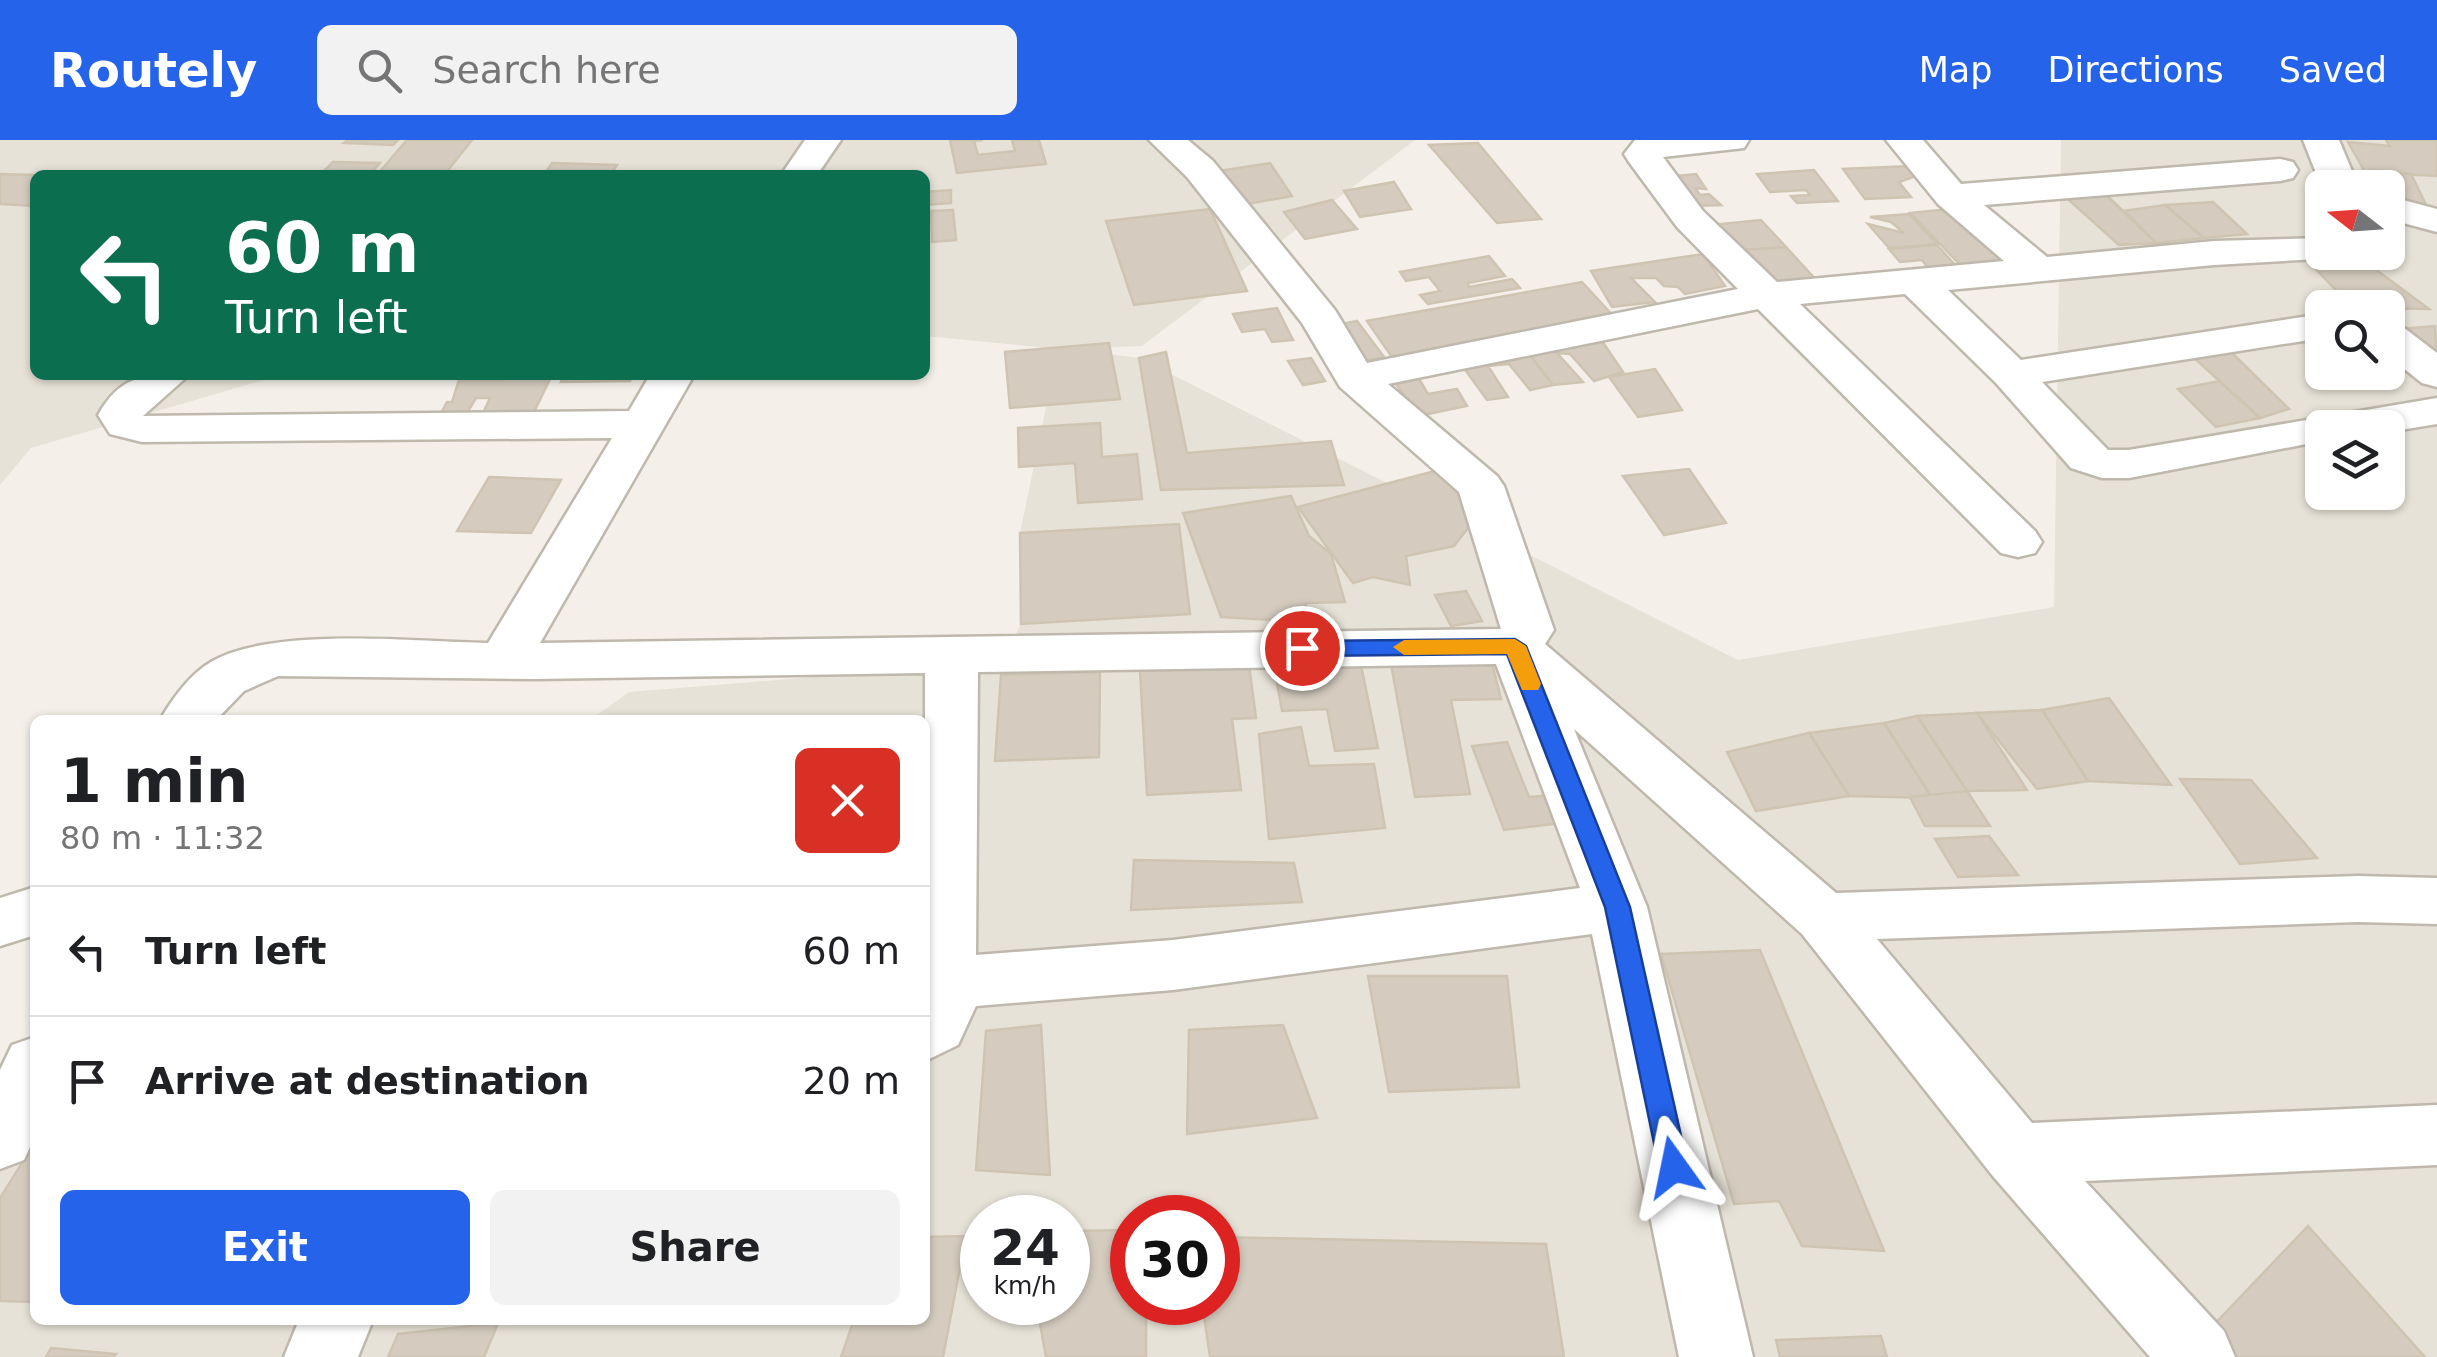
<!DOCTYPE html>
<html lang="en">
<head>
<meta charset="utf-8">
<style>
  :root { --surface:#fff; --page:#f2f2f2; --text:#202124; --muted:#757577; --line:#e0e0e0; --accent:#2563eb }
  body { margin:0; font-family:"DejaVu Sans",sans-serif; background:var(--page); color:var(--text); height:100vh; display:flex; flex-direction:column; font-size:38px; white-space:nowrap }
  * { box-sizing:border-box; margin:0 }
  p { font-size:32px; color:var(--muted) }
  .icon { flex:none; width:55px; height:55px; fill:none; stroke:currentColor; stroke-width:2; stroke-linecap:round; stroke-linejoin:round }
  .map { position:relative; flex:1; overflow:hidden }
  .panel { position:absolute; left:30px; top:575px; width:900px; height:610px; display:flex; flex-direction:column; background:var(--surface); border-radius:15px; box-shadow:0 2px 8px #0004 }
  .panel>* { flex:none }
  .hud { position:absolute; left:30px; top:30px; width:900px; height:210px; border-radius:15px; box-shadow:0 2px 8px #0004; background:#0b6e4f; color:#fff; overflow:hidden }
  .needle { width:65px; rotate:287deg }
  .buttons { position:absolute; left:2305px; top:30px; display:grid; gap:20px }
  .buttons a { display:grid; place-items:center; width:100px; height:100px; border-radius:15px; background:var(--surface); box-shadow:0 2px 8px #0004; font-size:50px }
  .speed { position:absolute; left:960px; top:1055px; display:flex; gap:20px; font-size:50px; font-weight:700; text-align:center }
  .speed>* { display:grid; place-content:center; width:130px; height:130px; border-radius:50%; background:var(--surface); box-shadow:0 2px 8px #0004; line-height:1 }
  .speed small { font-size:25px; font-weight:400 }
  .speed .limit { border:15px solid #d22; background:#fff; color:#111 }
  .pin { position:absolute; display:grid; place-items:center; width:85px; height:85px; color:#fff; margin:-42px; border:5px solid #fff; border-radius:50%; box-shadow:0 2px 10px #0007 }
  .me { position:absolute; width:110px; margin:-55px; rotate:348deg; stroke-linejoin:round; filter:drop-shadow(0 0 8px #0008) }
  .turn { display:flex; align-items:center; gap:35px; height:210px; padding:0 30px; font-size:45px }
  .turn .icon { width:130px; height:130px; stroke-width:2.5 }
  .turn b { display:block; font-size:70px; line-height:85px }
  .round { display:grid; place-items:center; flex:none; width:105px; height:105px; border-radius:15px; background:var(--page) }
  .overview { display:flex; align-items:center; justify-content:space-between; height:170px; padding:0 30px }
  h1 { font-size:60px; font-weight:600; line-height:75px }
  .action { display:flex; gap:20px; margin-top:auto; padding:20px 30px }
  .action a { flex:1; height:115px; border-radius:15px; background:var(--accent); color:#fff; font-size:40px; font-weight:600; line-height:115px; text-align:center }
  .action a+a { background:var(--page); color:var(--text) }
  ul { padding:0; list-style:none }
  li { display:flex; align-items:center; gap:30px; height:130px; padding:0 30px; border-top:2px solid var(--line) }
  li div { flex:1 }
  li b { display:block; font-size:38px }
  li em { font-style:normal }
  header { display:flex; align-items:center; gap:60px; box-sizing:border-box; height:140px; padding:0 50px; background:var(--accent); color:#fff }
  header strong { font-size:48px }
  nav { display:flex; gap:55px; margin-inline-start:auto; font-size:35px }
  .search { width:700px; height:90px; background:var(--page); display:flex; align-items:center; gap:25px; box-sizing:border-box; padding:0 35px; border-radius:15px; color:var(--muted); font-size:38px }
  .map>svg:first-child { display:block }
</style>
</head>
<body>
<header>
<strong>Routely</strong>
<div class="search"><svg class="icon" aria-label="search" viewBox="0 0 24 24"><circle cx="10" cy="10" r="6"/><path d="M15 15l6 6"/></svg>Search here</div>
<nav><a>Map</a><a>Directions</a><a>Saved</a></nav>
</header>
<div class="map">
<svg width="2437" height="1217" viewBox="0 0 2437 1217">
  <rect width="100%" height="100%" fill="#f4f0e9"/>
  <path fill="#e7e2d7" fill-rule="evenodd" d="M0 0H1415L1142 206 1067 209 1139 218 1738 520 2054 467 2061 0H2437V1217H0V1001L35 976V1180H925V580H590L629 552 1001 522 1021 484 1020 393 1058 209 925 196V35H35V235H281L31 308 0 345ZM2322 48H2388V112H2322ZM2322 168H2388V232H2322ZM2322 288H2388V352H2322ZM982 1078H1068V1162H982ZM1132 1078H1218V1162H1132Z"/>
  <g fill="#d5ccbf" stroke="#cfc4b2" stroke-width="2.5">
    <polygon points="348,0 398,0 393,5 344,3"/>
    <polygon points="407,0 472,0 444,35 377,35"/>
    <polygon points="950,0 983,0 974,1 978,15 1015,11 1012,0 1039,0 1046,24 957,33"/>
    <polygon points="2386,0 2437,0 2437,36 2365,32 2348,2 2390,6"/>
    <polygon points="1478,3 1541,79 1497,83 1429,5"/>
    <polygon points="333,22 380,23 369,35 320,35"/>
    <polygon points="552,23 617,25 610,35 544,35"/>
    <polygon points="1270,23 1292,56 1242,65 1219,31"/>
    <polygon points="1911,26 1919,35 1899,42 1911,57 1865,59 1843,29"/>
    <polygon points="1814,30 1838,61 1797,63 1791,56 1810,55 1806,50 1770,52 1757,34"/>
    <polygon points="2370,30 2411,34 2429,71 2388,66 2388,48 2378,48"/>
    <polygon points="0,34 35,35 35,66 0,64"/>
    <polygon points="1696,34 1706,49 1695,48 1700,55 1709,54 1721,65 1693,66 1666,37"/>
    <polygon points="1394,42 1411,69 1360,77 1344,51"/>
    <polygon points="2096,45 2156,103 2119,105 2061,53"/>
    <polygon points="951,50 951,63 925,65 925,52"/>
    <polygon points="1332,60 1357,89 1305,99 1284,72"/>
    <polygon points="2213,62 2247,94 2204,98 2165,65"/>
    <polygon points="2165,65 2204,98 2156,103 2124,71"/>
    <polygon points="1960,68 2023,131 1969,134 1910,73"/>
    <polygon points="1210,69 1247,151 1134,165 1106,81"/>
    <polygon points="953,70 956,100 932,102 931,71"/>
    <polygon points="1909,74 1937,104 1889,108 1868,84 1904,93 1891,82 1870,77"/>
    <polygon points="1761,80 1786,107 1730,111 1711,85"/>
    <polygon points="1937,105 1966,137 1929,129 1922,120 1900,122 1889,109"/>
    <polygon points="1786,107 1818,142 1758,146 1730,111"/>
    <polygon points="1703,114 1725,146 1685,154 1678,147 1664,146 1656,138 1631,138 1655,162 1612,167 1591,131"/>
    <polygon points="1489,116 1505,136 1468,143 1469,147 1512,139 1520,148 1428,164 1420,155 1440,151 1429,137 1406,141 1400,132"/>
    <polygon points="2310,123 2367,123 2429,169 2353,168"/>
    <polygon points="1582,142 1616,179 1394,220 1367,181"/>
    <polygon points="1277,168 1293,200 1272,202 1265,189 1242,192 1233,174"/>
    <polygon points="1357,181 1384,217 1356,222 1331,186"/>
    <polygon points="2435,186 2437,226 2389,190"/>
    <polygon points="1598,195 1623,232 1594,241 1570,214 1557,213 1583,242 1553,245 1525,209"/>
    <polygon points="1109,203 1120,259 1010,268 1005,212"/>
    <polygon points="1525,209 1553,245 1530,250 1509,224 1488,226 1508,257 1487,260 1461,224"/>
    <polygon points="1166,212 1187,313 1331,301 1344,345 1161,350 1139,218"/>
    <polygon points="2231,212 2289,269 2260,278 2191,215"/>
    <polygon points="1311,218 1325,241 1303,245 1288,221"/>
    <polygon points="1412,227 1428,254 1457,249 1467,266 1418,276 1392,238"/>
    <polygon points="1655,229 1682,270 1638,277 1609,237"/>
    <polygon points="506,235 552,235 534,272 483,273 490,258 476,258 467,273 441,273 447,262 452,262 459,240 504,240"/>
    <polygon points="564,235 633,235 630,241 561,242"/>
    <polygon points="2219,241 2260,278 2216,287 2178,249"/>
    <polygon points="1100,283 1102,317 1137,314 1142,359 1078,363 1075,323 1019,327 1018,288"/>
    <polygon points="1689,329 1726,383 1664,395 1623,336"/>
    <polygon points="1439,330 1478,375 1454,406 1406,416 1410,445 1373,437 1353,443 1298,367"/>
    <polygon points="489,337 561,340 531,393 457,391"/>
    <polygon points="1291,356 1309,396 1331,414 1345,462 1306,463 1304,482 1221,477 1183,373"/>
    <polygon points="1179,384 1190,474 1021,484 1020,393"/>
    <polygon points="1466,451 1482,481 1451,486 1435,455"/>
    <polygon points="1491,519 1501,559 1451,560 1470,654 1415,657 1391,524"/>
    <polygon points="1360,520 1378,608 1335,611 1327,569 1282,571 1274,526"/>
    <polygon points="1249,525 1256,578 1232,579 1241,650 1147,655 1140,531"/>
    <polygon points="1100,532 1099,617 995,621 1001,535"/>
    <polygon points="2109,558 2171,645 2088,641 2042,570"/>
    <polygon points="2042,570 2088,641 2037,649 1977,573"/>
    <polygon points="1977,573 2027,650 1967,651 1917,576"/>
    <polygon points="1917,576 1967,651 1932,658 1884,583"/>
    <polygon points="1884,583 1932,658 1849,656 1809,593"/>
    <polygon points="1301,587 1309,626 1374,624 1385,688 1269,699 1259,594"/>
    <polygon points="1809,593 1849,656 1756,671 1727,612"/>
    <polygon points="1507,602 1529,657 1551,655 1562,683 1504,690 1472,606"/>
    <polygon points="2180,639 2251,640 2317,718 2240,724"/>
    <polygon points="1967,651 1990,686 1925,686 1910,657"/>
    <polygon points="1989,696 2018,735 1958,737 1935,699"/>
    <polygon points="1134,720 1294,723 1302,762 1131,770"/>
    <polygon points="1760,810 1884,1111 1802,1106 1779,1061 1734,1064 1661,814"/>
    <polygon points="1368,836 1507,836 1519,947 1389,952"/>
    <polygon points="1041,885 1050,1035 976,1030 986,891"/>
    <polygon points="1283,885 1317,978 1187,994 1189,890"/>
    <polygon points="27,1015 35,1016 35,1162 0,1161 0,1058"/>
    <polygon points="2308,1086 2425,1217 2231,1217 2207,1192"/>
    <polygon points="1132,1090 1132,1162 1146,1162 1146,1217 1046,1217 1036,1162 1068,1162 1068,1091"/>
    <polygon points="966,1096 943,1217 841,1217 854,1180 925,1180 925,1097"/>
    <polygon points="1218,1097 1546,1104 1564,1217 1210,1217 1202,1162 1218,1162"/>
    <polygon points="498,1183 484,1217 388,1217 398,1194"/>
    <polygon points="1881,1196 1887,1217 1780,1217 1776,1200"/>
    <polygon points="51,1208 116,1214 114,1217 46,1217"/>
  </g>
  <g fill="none" stroke-linecap="round" stroke-linejoin="round">
    <defs>
      <g id="minor">
        <polygon points="805,0 841,0 817,35 781,35"/>
        <path d="M1149 0H1188L1213 21 1335 170 1367 223 1738 149 1677 87 1629 22 1624 14 1635 0H1749L1744 8 1663 17 1703 71 1777 142 2004 121 1938 64 1886 0H1923L1961 44 2280 19 2293 22 2298 30 2293 38 2280 41 1984 65 2047 117 2214 101 2322 98V112H2340L2336 118 2214 125 1948 150 2021 220 2322 174V198L2042 242 2108 310H2129L2437 258V284L2388 292V288H2322V301L2129 338H2102L2071 328 1996 243 1905 154 1800 164 2035 391 2042 402 2035 413 2018 417 2001 413 1758 169 1388 244 1497 336 1504 346 1554 490 1545 504 1836 753 2358 736 2437 738V784L2358 782 1877 799 2032 983 2437 965V1025L2085 1041 2224 1191 2235 1217H2150L1992 1035 1802 794 1574 589 1647 767 1753 1217H1679L1592 794 1173 850 976 866 958 905 925 921V533L535 539 278 536 244 551 216 580H160C173 558 189 535 211 522 272 486 416 502 488 503L612 298 142 302 110 294 98 275C122 233 145 235 189 235L143 276 629 271 650 235H694L540 503 1501 489 1459 352 1340 247 1302 183 1187 37ZM1496 524 1580 748 1173 800 976 815 978 532Z"/>
        <polygon points="2303,0 2339,0 2359,48 2322,48"/>
        <polygon points="2388,56 2437,69 2437,92 2388,79"/>
        <polygon points="2388,183 2403,187 2437,213 2437,247 2422,243 2388,216"/>
        <polygon points="35,747 35,795 0,806 0,758"/>
        <polygon points="35,897 35,996 24,1020 0,1029 0,930 12,905"/>
        <polygon points="299,1180 373,1180 358,1217 284,1217"/>
      </g>
    </defs>
    <use href="#minor" stroke="#bfb8ac" stroke-width="5"/>
    <use href="#minor" fill="#fff" fill-rule="evenodd"/>
  </g>
  <polygon fill="#2563eb" stroke="#184099" stroke-width="2.5" points="1515,499 1526,506 1630,767 1688,1027 1683,1036 1674,1040 1664,1036 1659,1027 1605,767 1507,514 1302,516 1291,508 1302,501"/>
  <polygon fill="#f59e0b" points="1515,499 1526,506 1541,544 1538,550 1522,550 1507,514 1404,515 1393,507 1404,500"/>
</svg>
<div class="buttons">
<a><svg class="needle" viewBox="-14 -14 28 28"><path d="M0-13l5 13h-10z" fill="#e53935"/><path d="M0 13l5-13h-10z" fill="#757577"/></svg></a>
<a><svg class="icon" aria-label="search" viewBox="0 0 24 24"><circle cx="10" cy="10" r="6"/><path d="M15 15l6 6"/></svg></a>
<a><svg class="icon" aria-label="layers" viewBox="0 0 24 24"><path d="M12 4l9 5-9 5-9-5zM3 14l9 5 9-5"/></svg></a>
</div>
<div class="speed"><div>24<small>km/h</small></div><div class="limit">30</div></div>
<div class="pin" style="left:1302px;top:508px;background:#d93025"><svg class="icon" aria-label="arrive" viewBox="0 0 24 24"><path d="M6 21V4h12l-3 4 3 4H6"/></svg></div>
<svg class="me" style="left:1674px;top:1027px" viewBox="-20 -20 40 40"><path d="M0-17L14 15 0 8-14 15z" fill="#2563eb" stroke="#fff" stroke-width="4"/></svg>
<div class="hud">
<div class="turn"><svg class="icon" aria-label="left" viewBox="0 0 24 24"><path d="M17 20v-9H6M10 6l-5 5 5 5"/></svg><div><b>60 m</b>Turn left</div></div>
</div>
<section class="panel">
<div class="overview"><div><h1>1 min</h1><p>80 m · 11:32</p></div><a class="round" style="background:#d93025;color:#fff"><svg class="icon" aria-label="close" viewBox="0 0 24 24"><path d="M6 6l12 12M18 6L6 18"/></svg></a></div>
<ul>
<li><svg class="icon" aria-label="left" viewBox="0 0 24 24"><path d="M17 20v-9H6M10 6l-5 5 5 5"/></svg><div><b>Turn left</b></div><em>60 m</em></li>
<li><svg class="icon" aria-label="arrive" viewBox="0 0 24 24"><path d="M6 21V4h12l-3 4 3 4H6"/></svg><div><b>Arrive at destination</b></div><em>20 m</em></li>
</ul>
<div class="action"><a>Exit</a><a>Share</a></div>
</section>
</div>
</body>
</html>
